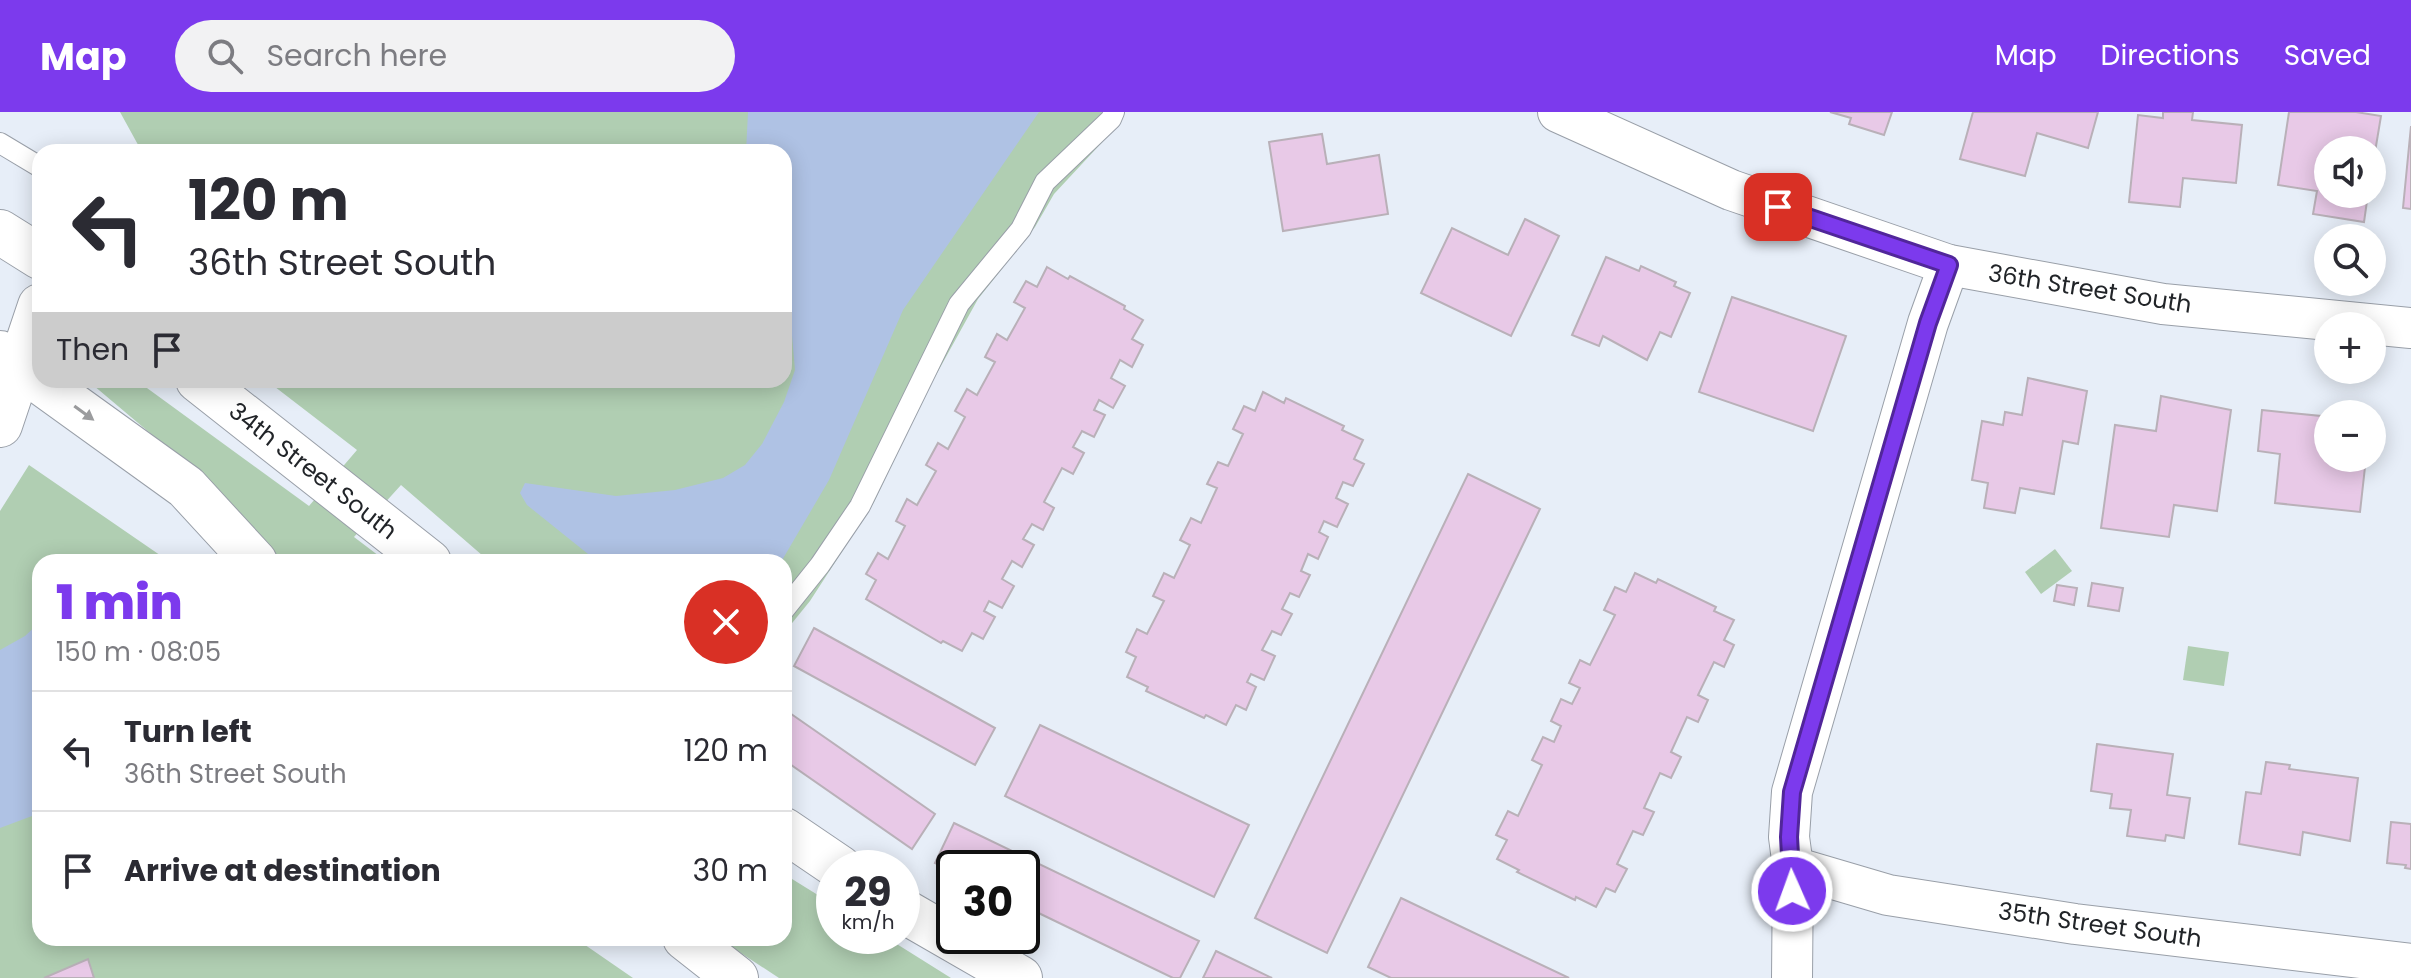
<!DOCTYPE html>
<html lang="en">
<head>
<meta charset="utf-8">
<style>
  :root { --surface:#fff; --page:#f2f2f3; --text:#2b2b33; --muted:#7c7c81; --line:#e1e1e2; --accent:#7c3aed }
  body { margin:0; font-family:Poppins,sans-serif; background:var(--page); color:var(--text); height:100vh; display:flex; flex-direction:column; font-size:30px; white-space:nowrap }
  * { box-sizing:border-box; margin:0 }
  p { font-size:26px; color:var(--muted) }
  .icon { flex:none; width:44px; height:44px; fill:none; stroke:currentColor; stroke-width:2; stroke-linecap:round; stroke-linejoin:round }
  .map { position:relative; flex:1; overflow:hidden }
  .drawer { position:absolute; left:32px; top:442px; width:760px; height:392px; display:flex; flex-direction:column; background:var(--surface); border-radius:24px; box-shadow:0 4px 20px #0003 }
  .drawer>* { flex:none }
  .hud { position:absolute; left:32px; top:32px; width:760px; height:244px; border-radius:24px; box-shadow:0 4px 20px #0003; background:#fff; color:var(--text); overflow:hidden }
  .buttons { position:absolute; left:2314px; top:24px; display:grid; gap:16px }
  .buttons a { display:grid; place-items:center; width:72px; height:72px; border-radius:50%; background:var(--surface); box-shadow:0 4px 20px #0003; font-size:40px }
  .speed { position:absolute; left:816px; top:738px; display:flex; gap:16px; font-size:40px; font-weight:700; text-align:center }
  .speed>* { display:grid; place-content:center; width:104px; height:104px; border-radius:50%; background:var(--surface); box-shadow:0 4px 20px #0003; line-height:1 }
  .speed small { font-size:20px; font-weight:400 }
  .speed .limit { border:4px solid #111; border-radius:12px; background:#fff; color:#111 }
  .pin { position:absolute; display:grid; place-items:center; width:68px; height:68px; color:#fff; margin:-34px; border-radius:16px; box-shadow:0 4px 12px #0006 }
  .me { position:absolute; width:88px; margin:-44px; rotate:358deg; stroke-linejoin:round; filter:drop-shadow(0 0 6px #0008) }
  .turn { display:flex; align-items:center; gap:28px; height:168px; padding:0 24px; font-size:36px }
  .turn .icon { width:104px; height:104px; stroke-width:2.5 }
  .turn b { display:block; font-size:56px; line-height:68px }
  .then { display:flex; align-items:center; height:76px; padding:0 24px; background:#0003; gap:16px; font-size:30px }
  .round { display:grid; place-items:center; flex:none; width:84px; height:84px; border-radius:42px; background:var(--page) }
  .summary { display:flex; align-items:center; justify-content:space-between; height:136px; padding:0 24px }
  h1 { font-size:48px; font-weight:800; line-height:60px; color:var(--accent) }
  ul { padding:0; list-style:none }
  li { display:flex; align-items:center; gap:24px; height:120px; padding:0 24px; border-top:2px solid var(--line) }
  li div { flex:1 }
  li b { display:block; font-size:30px }
  li em { font-style:normal }
  header { display:flex; align-items:center; gap:48px; box-sizing:border-box; height:112px; padding:0 40px; background:var(--accent); color:#fff }
  header strong { font-size:38px }
  nav { display:flex; gap:44px; margin-inline-start:auto; font-size:28px }
  .search { width:560px; height:72px; background:var(--page); display:flex; align-items:center; gap:20px; box-sizing:border-box; padding:0 28px; border-radius:44px; color:var(--muted); font-size:30px }
  .map>svg:first-child { display:block }
</style>
</head>
<body>
<header>
<strong>Map</strong>
<div class="search"><svg class="icon" aria-label="search" viewBox="0 0 24 24"><circle cx="10" cy="10" r="6"/><path d="M15 15l6 6"/></svg>Search here</div>
<nav><a>Map</a><a>Directions</a><a>Saved</a></nav>
</header>
<div class="map">
<svg width="2411" height="866" viewBox="0 0 2411 866">
  <rect width="100%" height="100%" fill="#e7eef8"/>
  <g fill="#b0ceb2">
    <polygon points="120,0 1124,0 1120,11 1054,82 1035,115 978,187 926,281 874,390 810,489 784,521 784,450 490,450 401,373 354,425 387,450 261,450 207,369 87,268 136,268 309,394 357,338 266,268 784,268 784,40 142,40"/>
    <polygon points="29,353 170,450 40,450 40,826 575,826 633,866 0,866 0,399"/>
    <polygon points="2055,437 2072,459 2041,482 2025,460"/>
    <polygon points="2188,534 2229,540 2224,574 2183,568"/>
    <polygon points="784,762 834,793 834,824 884,824 951,866 779,866 718,826 784,826"/>
  </g>
  <g fill="#afc2e4">
    <polygon points="748,0 1039,0 903,198 829,368 781,450 598,450 527,393 520,381 525,371 616,384 675,378 723,366 745,353 762,332 784,290 795,258 791,212 784,182 784,40 746,40"/>
    <polygon points="40,510 40,701 0,716 0,538 25,524"/>
  </g>
  <g fill="#e8c9e7" stroke="#b9b0b8" stroke-width="2">
    <polygon points="1830,0 1892,0 1884,23 1849,12 1851,6"/>
    <polygon points="1973,0 2098,0 2088,36 2037,21 2025,64 1960,47"/>
    <polygon points="2163,0 2193,0 2192,8 2242,13 2236,71 2183,66 2180,95 2129,90 2138,3 2163,6"/>
    <polygon points="2289,0 2356,0 2381,4 2372,58 2372,38 2328,38 2328,82 2368,82 2364,110 2313,102 2317,79 2278,73"/>
    <polygon points="2411,14 2411,97 2403,96"/>
    <polygon points="1322,22 1327,52 1379,43 1388,102 1283,119 1269,30"/>
    <polygon points="1525,107 1559,124 1511,224 1421,181 1452,116 1508,143"/>
    <polygon points="1606,145 1639,159 1641,154 1676,170 1674,174 1690,181 1671,225 1660,220 1647,248 1603,224 1599,234 1572,223"/>
    <polygon points="1047,155 1068,167 1070,164 1125,194 1124,197 1143,208 1132,227 1143,233 1132,255 1120,248 1111,266 1125,274 1113,296 1099,288 1094,298 1105,303 1094,325 1082,319 1073,335 1084,341 1073,362 1062,356 1044,390 1054,396 1043,418 1032,412 1023,427 1034,433 1022,455 1012,449 1002,467 1014,474 1002,496 989,489 984,499 995,505 983,527 972,521 962,539 943,529 941,531 866,487 876,468 866,462 878,441 888,447 905,414 896,409 907,387 917,393 936,359 926,353 938,331 948,337 965,305 955,299 967,277 977,283 995,250 985,245 997,222 1007,228 1025,196 1014,190 1026,169 1037,175"/>
    <polygon points="1732,185 1846,224 1813,319 1699,280"/>
    <polygon points="2028,266 2087,279 2078,332 2063,329 2054,382 2020,376 2015,401 1984,396 1988,371 1972,368 1982,309 2003,313 2005,300 2022,303"/>
    <polygon points="1263,280 1284,291 1286,286 1344,314 1342,318 1363,328 1354,347 1364,352 1353,374 1343,370 1336,386 1348,392 1337,415 1324,409 1319,420 1328,425 1318,447 1308,442 1301,459 1310,463 1299,485 1290,481 1282,497 1292,502 1281,523 1272,519 1262,538 1275,544 1264,568 1251,562 1247,570 1256,575 1246,598 1236,593 1226,613 1206,603 1204,606 1146,579 1148,575 1127,565 1136,545 1126,540 1137,517 1147,522 1164,489 1153,484 1164,461 1174,466 1190,433 1180,428 1191,406 1201,411 1217,376 1207,372 1218,350 1228,354 1243,322 1233,317 1244,294 1255,299"/>
    <polygon points="2161,284 2231,298 2217,399 2174,393 2169,425 2101,416 2115,313 2156,319"/>
    <polygon points="2262,298 2321,304 2320,323 2328,324 2328,346 2366,346 2360,400 2275,391 2280,342 2258,339"/>
    <polygon points="1468,362 1540,397 1327,841 1255,806"/>
    <polygon points="1635,461 1656,471 1658,467 1716,495 1714,499 1734,508 1724,528 1734,533 1724,555 1714,550 1698,583 1708,588 1698,610 1687,605 1671,640 1681,645 1671,666 1660,661 1644,696 1654,700 1643,723 1633,719 1617,752 1627,757 1615,780 1606,776 1596,795 1576,785 1575,788 1517,760 1519,758 1497,747 1507,728 1496,723 1508,699 1518,704 1542,653 1532,648 1543,625 1554,630 1561,614 1551,609 1561,587 1572,592 1580,576 1569,571 1580,548 1590,553 1615,503 1604,498 1615,475 1626,480"/>
    <polygon points="2092,471 2123,476 2119,499 2088,494"/>
    <polygon points="2057,473 2077,476 2074,493 2054,489"/>
    <polygon points="814,516 995,616 975,653 794,554"/>
    <polygon points="784,597 935,702 912,737 784,648"/>
    <polygon points="1040,613 1249,713 1214,785 1005,684"/>
    <polygon points="2097,632 2173,642 2167,683 2190,686 2184,726 2166,723 2165,729 2127,724 2131,698 2110,696 2112,682 2091,679"/>
    <polygon points="2266,650 2290,653 2289,657 2358,666 2350,729 2303,720 2300,743 2239,732 2246,680 2261,682"/>
    <polygon points="2391,710 2411,712 2411,757 2405,756 2406,753 2387,751"/>
    <polygon points="954,711 1199,829 1180,866 1173,866 1022,793 1022,756 954,756 954,760 935,751"/>
    <polygon points="1401,786 1569,866 1391,866 1368,855"/>
    <polygon points="1216,839 1272,866 1203,866"/>
    <polygon points="88,847 94,866 44,866"/>
  </g>
  <g fill="none" stroke-linecap="round" stroke-linejoin="round">
    <defs>
      <g id="service">
        <polyline points="0,31 40,55"/>
        <polyline points="784,498 820,453 860,394 959,192 1021,117 1045,70 1111,7 1114,0"/>
      </g>
      <g id="minor">
        <polyline points="1558,0 1731,78 1949,153 2163,192 2411,216"/>
        <polyline points="1793,755 1888,783 2075,812 2411,852"/>
        <polyline points="1792,866 1793,755 1789,725 1792,680 1928,211 1949,153"/>
      </g>
      <polyline id="tertiary" points="0,313 40,194"/>
      <g id="secondary">
        <polyline points="0,120 40,145"/>
        <polyline points="0,241 186,375 255,450"/>
        <polyline points="198,268 429,450"/>
        <polyline points="784,718 840,756"/>
        <polyline points="902,798 1020,866"/>
        <polyline points="685,826 736,866"/>
      </g>
    </defs>
    <use href="#service" stroke="#999fa8" stroke-width="22"/>
    <use href="#minor" stroke="#999fa8" stroke-width="42"/>
    <use href="#tertiary" stroke="#999fa8" stroke-width="46"/>
    <use href="#secondary" stroke="#999fa8" stroke-width="46"/>
    <use href="#service" stroke="#fff" stroke-width="20"/>
    <use href="#minor" stroke="#fff" stroke-width="40"/>
    <use href="#tertiary" stroke="#fff" stroke-width="44"/>
    <use href="#secondary" stroke="#fff" stroke-width="44"/>
  </g>
  <defs><path id="oneway-solid" d="M-6-.8H1V-3.2L6.5 0L1 3.2V.8H-6Z" transform="scale(2)"/></defs>
  <use fill="#9b9c9e" href="#oneway-solid" transform="translate(84 301) rotate(36)"/>
  <g fill="none" stroke-linecap="round" stroke-linejoin="round">
    <defs>
      <polyline id="route" points="1778,95 1949,153 1928,211 1792,680 1789,725 1792,779"/>
    </defs>
    <use href="#route" stroke="#51269a" stroke-width="20"/>
    <use href="#route" stroke="#7c3aed" stroke-width="14"/>
  </g>
  <g text-anchor="middle" stroke-width="6" stroke-linejoin="round" paint-order="stroke">
    <g font-size="24" fill="#212428" stroke="#fff">
      <text transform="translate(2090 177) rotate(9)" y="8">36th Street South</text>
      <text transform="translate(313 359) rotate(38)" y="8">34th Street South</text>
      <text transform="translate(2100 813) rotate(8)" y="8">35th Street South</text>
    </g>
  </g>
</svg>
<div class="buttons">
<a><svg class="icon" aria-label="sound" viewBox="0 0 24 24"><path d="M4 9h4l5-4v14l-5-4H4zM17 9q2 3 0 6"/></svg></a>
<a><svg class="icon" aria-label="search" viewBox="0 0 24 24"><circle cx="10" cy="10" r="6"/><path d="M15 15l6 6"/></svg></a>
<a>+</a>
<a>−</a>
</div>
<div class="speed"><div>29<small>km/h</small></div><div class="limit">30</div></div>
<div class="pin" style="left:1778px;top:95px;background:#d93025"><svg class="icon" aria-label="arrive" viewBox="0 0 24 24"><path d="M6 21V4h12l-3 4 3 4H6"/></svg></div>
<svg class="me" style="left:1792px;top:779px" viewBox="-20 -20 40 40"><circle r="17" fill="#7c3aed" stroke="#fff" stroke-width="3"/><path d="M0-11L8 9 0 5-8 9z" fill="#fff"/></svg>
<div class="hud">
<div class="turn"><svg class="icon" aria-label="left" viewBox="0 0 24 24"><path d="M17 20v-9H6M10 6l-5 5 5 5"/></svg><div><b>120 m</b>36th Street South</div></div>
<div class="then">Then<svg class="icon" aria-label="arrive" viewBox="0 0 24 24"><path d="M6 21V4h12l-3 4 3 4H6"/></svg></div>
</div>
<section class="drawer">
<div class="summary"><div><h1>1 min</h1><p>150 m · 08:05</p></div><a class="round" style="background:#d93025;color:#fff"><svg class="icon" aria-label="close" viewBox="0 0 24 24"><path d="M6 6l12 12M18 6L6 18"/></svg></a></div>
<ul>
<li><svg class="icon" aria-label="left" viewBox="0 0 24 24"><path d="M17 20v-9H6M10 6l-5 5 5 5"/></svg><div><b>Turn left</b><p>36th Street South</p></div><em>120 m</em></li>
<li><svg class="icon" aria-label="arrive" viewBox="0 0 24 24"><path d="M6 21V4h12l-3 4 3 4H6"/></svg><div><b>Arrive at destination</b></div><em>30 m</em></li>
</ul>
</section>
</div>
</body>
</html>
